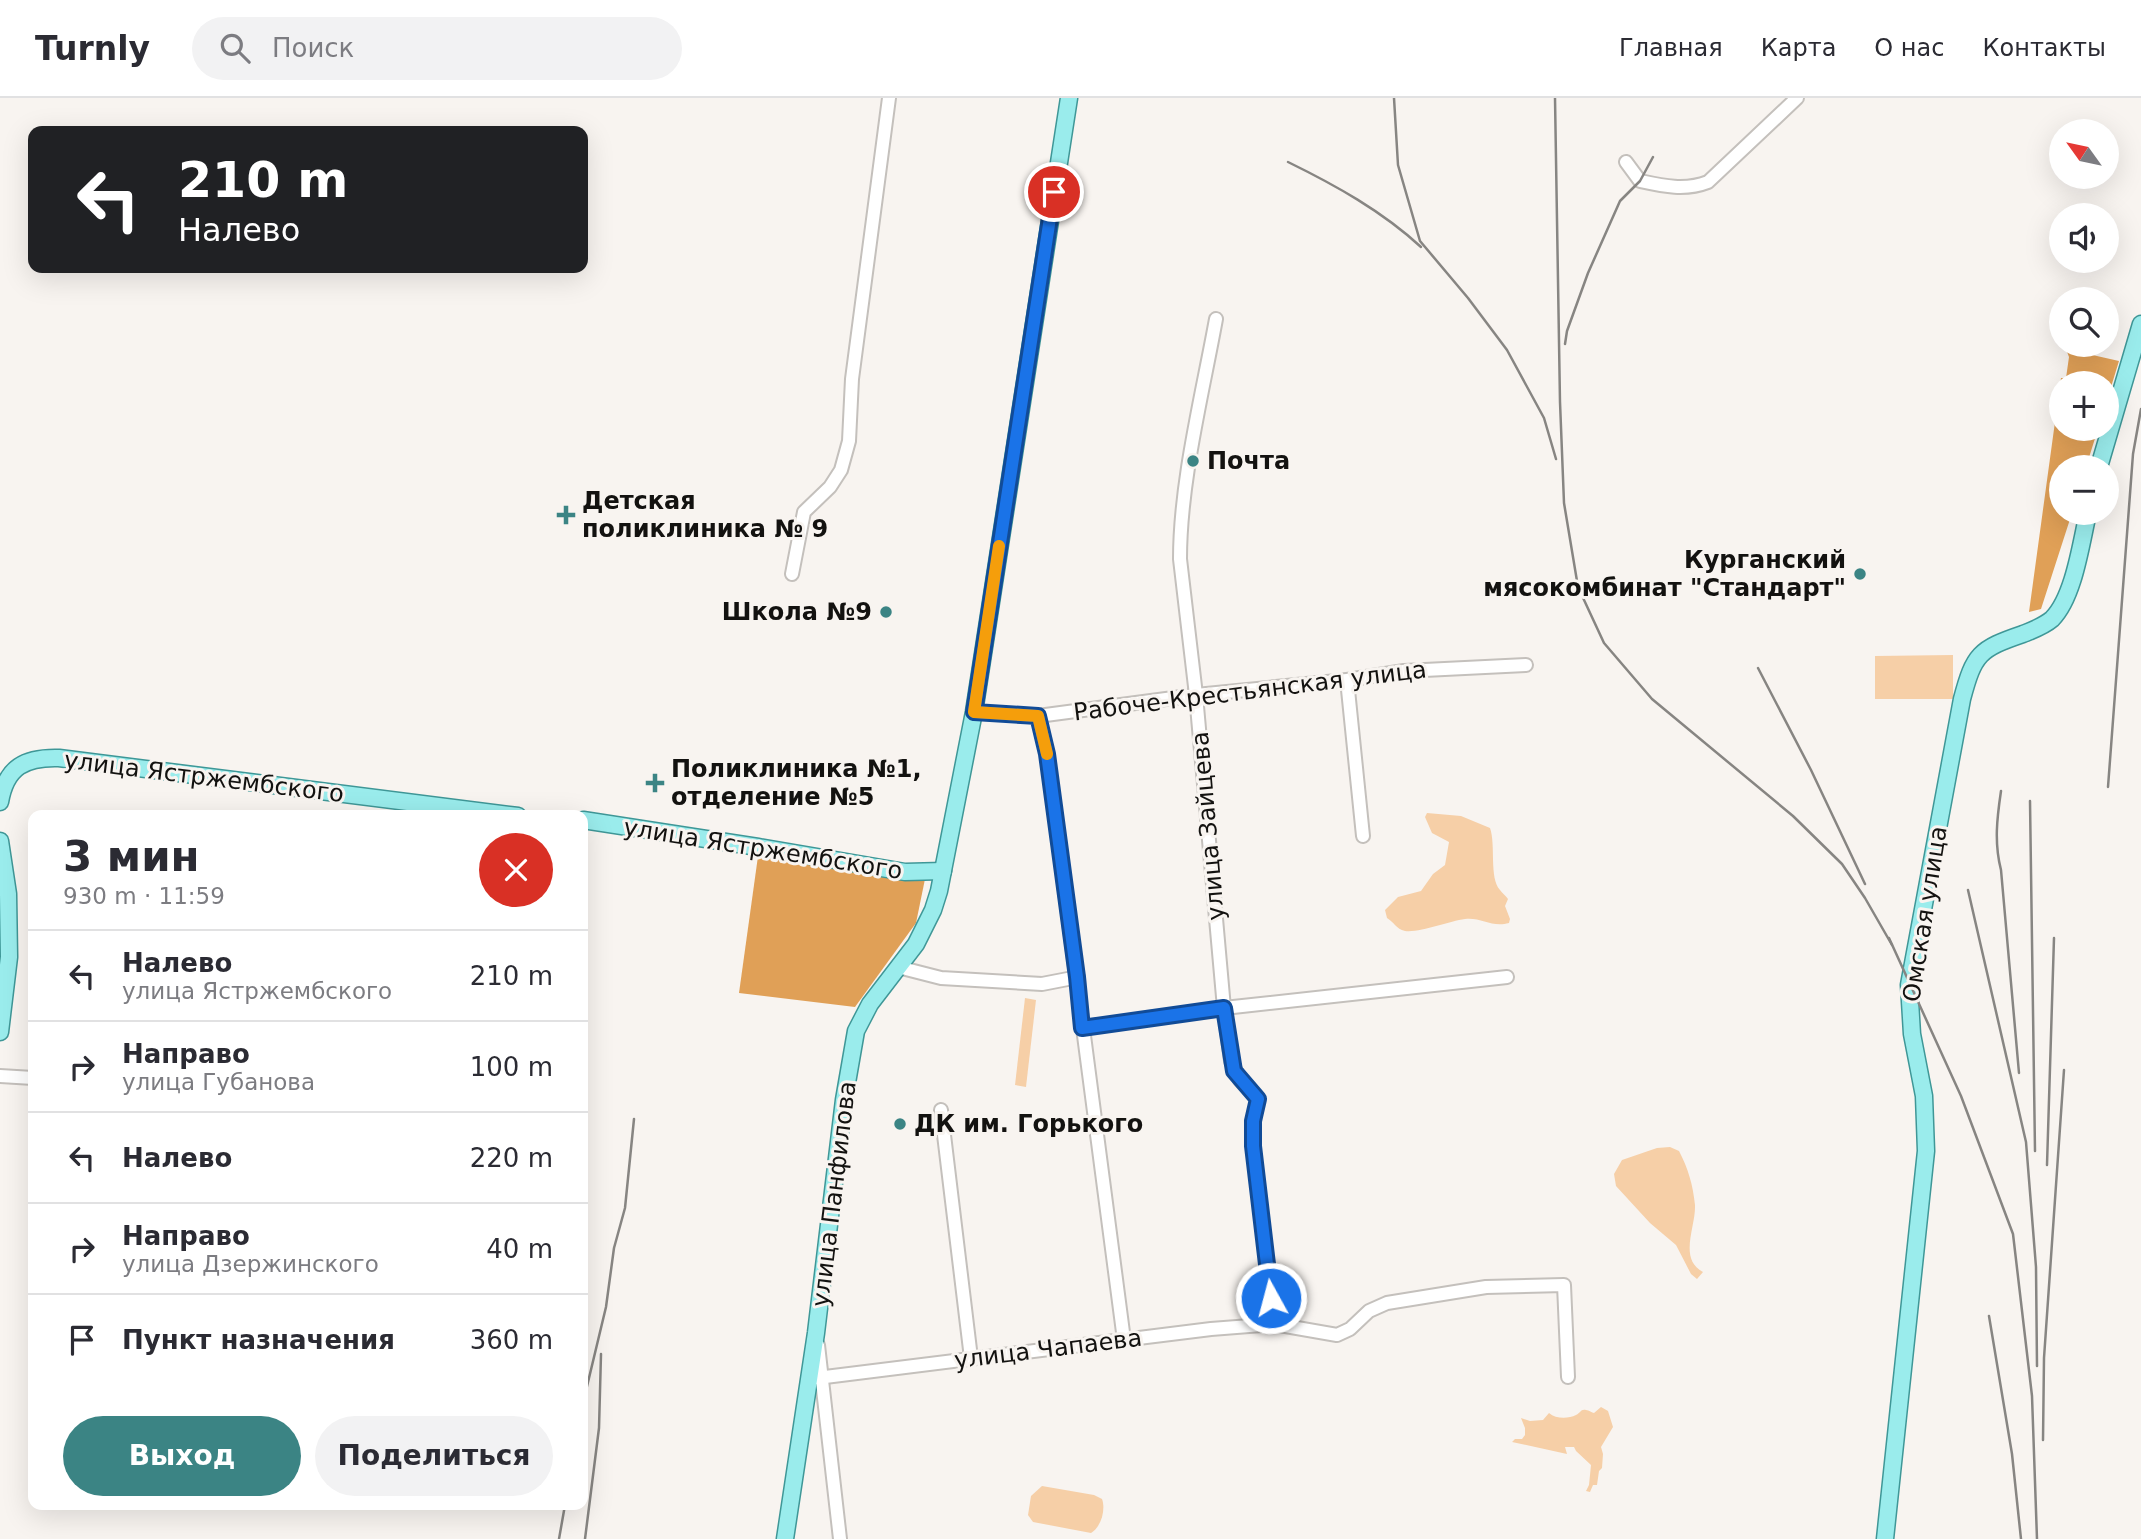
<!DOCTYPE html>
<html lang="ru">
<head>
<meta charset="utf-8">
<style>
  :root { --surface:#fff; --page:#f2f2f3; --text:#2b2b33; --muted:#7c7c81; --line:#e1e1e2; --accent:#3b8484 }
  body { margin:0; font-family:"DejaVu Sans",sans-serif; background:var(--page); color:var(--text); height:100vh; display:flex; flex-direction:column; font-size:26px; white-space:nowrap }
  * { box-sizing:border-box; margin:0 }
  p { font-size:23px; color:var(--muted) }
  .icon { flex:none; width:38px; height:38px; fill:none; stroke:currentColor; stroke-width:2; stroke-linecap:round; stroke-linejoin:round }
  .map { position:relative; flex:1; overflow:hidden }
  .details { position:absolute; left:28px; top:712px; width:560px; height:700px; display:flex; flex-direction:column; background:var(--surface); border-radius:14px; box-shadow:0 7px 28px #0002 }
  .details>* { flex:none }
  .hud { position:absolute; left:28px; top:28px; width:560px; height:147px; border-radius:14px; box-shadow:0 7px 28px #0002; background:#202124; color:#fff; overflow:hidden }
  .needle { width:46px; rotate:303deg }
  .buttons { position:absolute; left:2049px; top:21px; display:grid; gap:14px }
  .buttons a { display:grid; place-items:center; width:70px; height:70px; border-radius:50%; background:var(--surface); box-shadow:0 7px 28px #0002; font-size:35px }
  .pin { position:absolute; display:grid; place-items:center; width:60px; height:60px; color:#fff; margin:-30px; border:4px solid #fff; border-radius:50%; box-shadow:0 2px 7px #0007 }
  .me { position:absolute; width:77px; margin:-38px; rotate:353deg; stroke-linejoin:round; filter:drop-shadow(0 0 5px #0008) }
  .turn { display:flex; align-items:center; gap:24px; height:147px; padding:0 35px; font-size:32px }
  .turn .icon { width:91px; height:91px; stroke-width:2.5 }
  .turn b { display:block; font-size:49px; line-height:60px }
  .round { display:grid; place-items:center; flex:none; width:74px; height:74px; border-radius:37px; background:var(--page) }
  .overview { display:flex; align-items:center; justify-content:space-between; height:119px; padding:0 35px }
  h1 { font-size:42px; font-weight:600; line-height:52px }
  .cta { display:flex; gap:14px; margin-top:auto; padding:14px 35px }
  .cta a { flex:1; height:80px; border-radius:42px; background:var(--accent); color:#fff; font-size:28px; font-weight:600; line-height:80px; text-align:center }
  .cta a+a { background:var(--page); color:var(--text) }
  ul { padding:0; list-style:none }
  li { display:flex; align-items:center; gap:21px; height:91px; padding:0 35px; border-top:2px solid var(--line) }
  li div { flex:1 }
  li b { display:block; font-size:26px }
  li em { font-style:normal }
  header { display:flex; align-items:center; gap:42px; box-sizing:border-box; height:98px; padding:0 35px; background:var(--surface); border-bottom:2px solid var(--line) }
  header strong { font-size:33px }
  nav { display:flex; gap:38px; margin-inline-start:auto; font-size:24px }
  .search { width:490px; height:63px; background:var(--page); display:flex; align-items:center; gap:18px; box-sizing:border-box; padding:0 24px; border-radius:38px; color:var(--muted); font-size:26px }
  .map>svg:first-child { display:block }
</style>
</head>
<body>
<header>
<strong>Turnly</strong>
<div class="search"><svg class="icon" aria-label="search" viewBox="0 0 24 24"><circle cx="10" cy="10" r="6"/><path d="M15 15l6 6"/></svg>Поиск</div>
<nav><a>Главная</a><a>Карта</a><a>О нас</a><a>Контакты</a></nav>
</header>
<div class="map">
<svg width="2141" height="1441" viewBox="0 0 2141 1441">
  <rect width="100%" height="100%" fill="#f8f4f0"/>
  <g fill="#f6cfa7">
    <polygon points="1953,557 1953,601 1875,601 1875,558"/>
    <path d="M1427 715 1461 718 1490 730C1496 747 1489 780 1500 792 1502 795 1506 798 1508 801L1505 808 1510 821 1509 825C1492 830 1481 819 1465 821 1449 823 1420 835 1405 833 1396 831 1394 824 1387 820L1385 812 1398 799 1421 793 1433 776 1445 767 1449 744 1432 735 1425 719Z"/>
    <polygon points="1025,900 1036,902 1026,989 1015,987"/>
    <path d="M1670 1049 1679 1053C1688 1070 1693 1087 1695 1107 1696 1129 1678 1161 1703 1174L1697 1181 1691 1176 1676 1147 1650 1125 1616 1088 1614 1076 1622 1062 1657 1050Z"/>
    <path d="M1601 1309 1608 1313 1613 1329 1601 1349 1603 1356 1602 1370 1599 1373 1597 1387H1593L1590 1394 1586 1393 1589 1387 1591 1367 1576 1353 1574 1349H1565L1567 1356 1512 1344 1515 1341H1522L1525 1337V1330L1521 1320 1530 1323 1543 1322 1549 1315C1556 1321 1568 1321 1576 1317 1581 1315 1580 1311 1586 1312 1589 1312 1592 1315 1594 1315Z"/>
    <path d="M1042 1388 1094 1397 1102 1401C1106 1412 1101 1429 1091 1435L1033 1424 1028 1417 1031 1398Z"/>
  </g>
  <g fill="#e0a057">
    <polygon points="2066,251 2119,263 2107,302 2107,285 2062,285 2062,331 2098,331 2086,369 2062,369 2062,415 2072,415 2041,511 2029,514 2061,280 2066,280 2069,259"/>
    <polygon points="759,751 925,781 916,825 855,909 739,895"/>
  </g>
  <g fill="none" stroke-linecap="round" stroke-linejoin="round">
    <defs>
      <g id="minor">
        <path d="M1626 64 1640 83C1663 88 1685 93 1708 84L1797 0"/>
        <path d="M1216 221C1202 298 1180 384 1180 461L1196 597 1224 910 1231 963 1240 982 1258 1001 1253 1023V1048L1274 1226"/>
        <polyline points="792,476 804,414 830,389 841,372 849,343 852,281 889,0"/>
        <polyline points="1347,582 1363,738"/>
        <polyline points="974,614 1038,618 1196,597 1347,582 1404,573 1526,567"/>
        <polyline points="1038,618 1047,656 1124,1242"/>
        <polyline points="898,869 941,880 1042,886 1078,879"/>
        <polyline points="1082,930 1224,910 1507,879"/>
        <polyline points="0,978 33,980"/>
        <polyline points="941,1012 971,1260"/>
        <polyline points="818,1247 840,1441"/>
        <polyline points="809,1281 1211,1231 1274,1226 1337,1237 1350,1231 1369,1213 1387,1205 1486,1189 1564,1187 1568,1279"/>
      </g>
      <g id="major">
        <polyline points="2099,369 2141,226"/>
        <path d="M0 704C6 669 25 659 59 660L518 718"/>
        <polyline points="583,722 758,749 905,774 943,773"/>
        <polyline points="0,743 8,796 9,859 0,934"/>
        <polyline points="785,1441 816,1235 844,1002 856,933 870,906 916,846 933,812 939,793 974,614 1069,0"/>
        <path d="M1885 1441 1926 1053 1924 998 1912 936 1909 887 1962 601C1974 556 1979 551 2023 536 2033 532 2044 528 2052 521 2074 499 2081 445 2088 415"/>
      </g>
    </defs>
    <use href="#minor" stroke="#c4c0bc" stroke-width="16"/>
    <use href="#major" stroke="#3f9797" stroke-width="19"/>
    <use href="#minor" stroke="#fff" stroke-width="12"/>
    <use href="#major" stroke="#9aecec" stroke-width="16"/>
    <g stroke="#878582" stroke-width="2.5">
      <polyline points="1394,0 1398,67 1420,143 1468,200 1507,252 1544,320 1556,361"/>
      <polyline points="1555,0 1560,304 1564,405 1578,489 1604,545 1652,601 1793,718 1842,766 1865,800 1892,847"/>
      <path d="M1288 64C1335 87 1382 113 1421 149"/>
      <polyline points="1565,246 1567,233 1588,175 1620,103 1640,83 1653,59"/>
      <polyline points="1758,570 1811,672 1865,786"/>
      <polyline points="2108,689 2133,356 2141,311"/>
      <path d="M2001 693C1997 720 1994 745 2001 772L2019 975"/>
      <polyline points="2030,703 2035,1053"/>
      <polyline points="1968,792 2026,1044 2036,1169 2037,1268"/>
      <polyline points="1889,840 1961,998 2013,1136 2032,1298 2037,1441"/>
      <polyline points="2047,1067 2054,840"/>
      <polyline points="1989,1218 2012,1356 2021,1441"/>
      <polyline points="583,1305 606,1209 614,1150 625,1110 634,1021"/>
      <polyline points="2043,1342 2044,1260 2064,972"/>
      <polyline points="559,1441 565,1407"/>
      <polyline points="585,1441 599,1330 601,1256"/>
    </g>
  </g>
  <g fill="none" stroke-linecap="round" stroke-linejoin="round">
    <defs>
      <polyline id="route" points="1054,94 974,614 1038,618 1047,656 1077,879 1082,930 1224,910 1234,973 1258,1001 1253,1023 1253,1048 1271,1200"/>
    </defs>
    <use href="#route" stroke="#114b97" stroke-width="18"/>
    <use href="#route" stroke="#1a73e8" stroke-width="12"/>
    <polyline stroke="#f59e0b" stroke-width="12" points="999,448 974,614 1038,618 1047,656"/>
  </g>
  <g fill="#3b8484" stroke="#f8f4f0" stroke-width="2.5">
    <circle cx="1193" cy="363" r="7"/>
    <path d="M562.5 406.5h7v7h7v7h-7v7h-7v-7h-7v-7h7z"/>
    <circle cx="1860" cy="476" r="7"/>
    <circle cx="886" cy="514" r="7"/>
    <path d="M651.5 674.5h7v7h7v7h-7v7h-7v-7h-7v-7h7z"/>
    <circle cx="900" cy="1026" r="7"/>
  </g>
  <g text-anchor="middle" stroke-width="6" stroke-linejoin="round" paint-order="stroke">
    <g font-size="24" font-weight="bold" fill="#131210" stroke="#f8f4f0" text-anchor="start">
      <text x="1207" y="371">Почта</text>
      <text x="582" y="411">Детская<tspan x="582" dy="28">поликлиника № 9</tspan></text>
      <text x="1846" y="470" text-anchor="end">Курганский<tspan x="1846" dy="28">мясокомбинат "Стандарт"</tspan></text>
      <text x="872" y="522" text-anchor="end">Школа №9</text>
      <text x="671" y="679">Поликлиника №1,<tspan x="671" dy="28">отделение №5</tspan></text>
      <text x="914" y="1034">ДК им. Горького</text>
    </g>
    <g font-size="24" fill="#131210" stroke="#f8f4f0">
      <text transform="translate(1250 593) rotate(-7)" y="8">Рабоче-Крестьянская улица</text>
      <text transform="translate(204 679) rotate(7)" y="8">улица Ястржембского</text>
      <text transform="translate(1208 728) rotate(-95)" y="8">улица Зайцева</text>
      <text transform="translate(763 751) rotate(9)" y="8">улица Ястржембского</text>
      <text transform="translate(1925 816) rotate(-81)" y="8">Омская улица</text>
      <text transform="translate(834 1096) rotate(-83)" y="8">улица Панфилова</text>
      <text transform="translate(1048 1251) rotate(-7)" y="8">улица Чапаева</text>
    </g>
  </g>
</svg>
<div class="buttons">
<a><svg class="needle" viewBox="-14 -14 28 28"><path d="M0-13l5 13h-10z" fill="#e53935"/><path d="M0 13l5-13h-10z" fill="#7c7c81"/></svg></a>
<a><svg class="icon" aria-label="sound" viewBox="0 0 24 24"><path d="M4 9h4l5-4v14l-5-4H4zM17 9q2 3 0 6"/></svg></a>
<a><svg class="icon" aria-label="search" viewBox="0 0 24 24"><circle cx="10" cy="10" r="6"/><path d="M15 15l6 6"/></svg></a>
<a>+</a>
<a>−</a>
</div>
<div class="pin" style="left:1054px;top:94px;background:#d93025"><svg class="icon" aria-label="arrive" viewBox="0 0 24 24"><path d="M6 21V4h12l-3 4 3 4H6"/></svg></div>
<svg class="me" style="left:1271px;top:1200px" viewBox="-20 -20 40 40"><circle r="17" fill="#1a73e8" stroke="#fff" stroke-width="3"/><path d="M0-11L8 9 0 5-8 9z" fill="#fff"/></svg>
<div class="hud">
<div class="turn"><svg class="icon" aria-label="left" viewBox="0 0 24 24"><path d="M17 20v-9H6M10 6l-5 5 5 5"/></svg><div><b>210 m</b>Налево</div></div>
</div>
<section class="details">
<div class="overview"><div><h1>3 мин</h1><p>930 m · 11:59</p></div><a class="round" style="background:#d93025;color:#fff"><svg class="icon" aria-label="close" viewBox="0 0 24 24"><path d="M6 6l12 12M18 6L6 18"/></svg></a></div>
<ul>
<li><svg class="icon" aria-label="left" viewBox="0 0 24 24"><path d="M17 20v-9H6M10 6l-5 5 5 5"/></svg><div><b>Налево</b><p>улица Ястржембского</p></div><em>210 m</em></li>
<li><svg class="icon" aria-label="right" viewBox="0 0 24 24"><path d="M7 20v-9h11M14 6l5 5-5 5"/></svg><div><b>Направо</b><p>улица Губанова</p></div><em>100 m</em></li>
<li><svg class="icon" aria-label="left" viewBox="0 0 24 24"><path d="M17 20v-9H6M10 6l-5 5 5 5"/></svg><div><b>Налево</b></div><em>220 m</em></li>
<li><svg class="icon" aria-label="right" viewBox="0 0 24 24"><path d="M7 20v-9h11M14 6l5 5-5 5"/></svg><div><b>Направо</b><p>улица Дзержинского</p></div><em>40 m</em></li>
<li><svg class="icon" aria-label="arrive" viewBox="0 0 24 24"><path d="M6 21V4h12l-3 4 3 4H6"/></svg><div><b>Пункт назначения</b></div><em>360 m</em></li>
</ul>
<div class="cta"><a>Выход</a><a>Поделиться</a></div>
</section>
</div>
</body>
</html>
